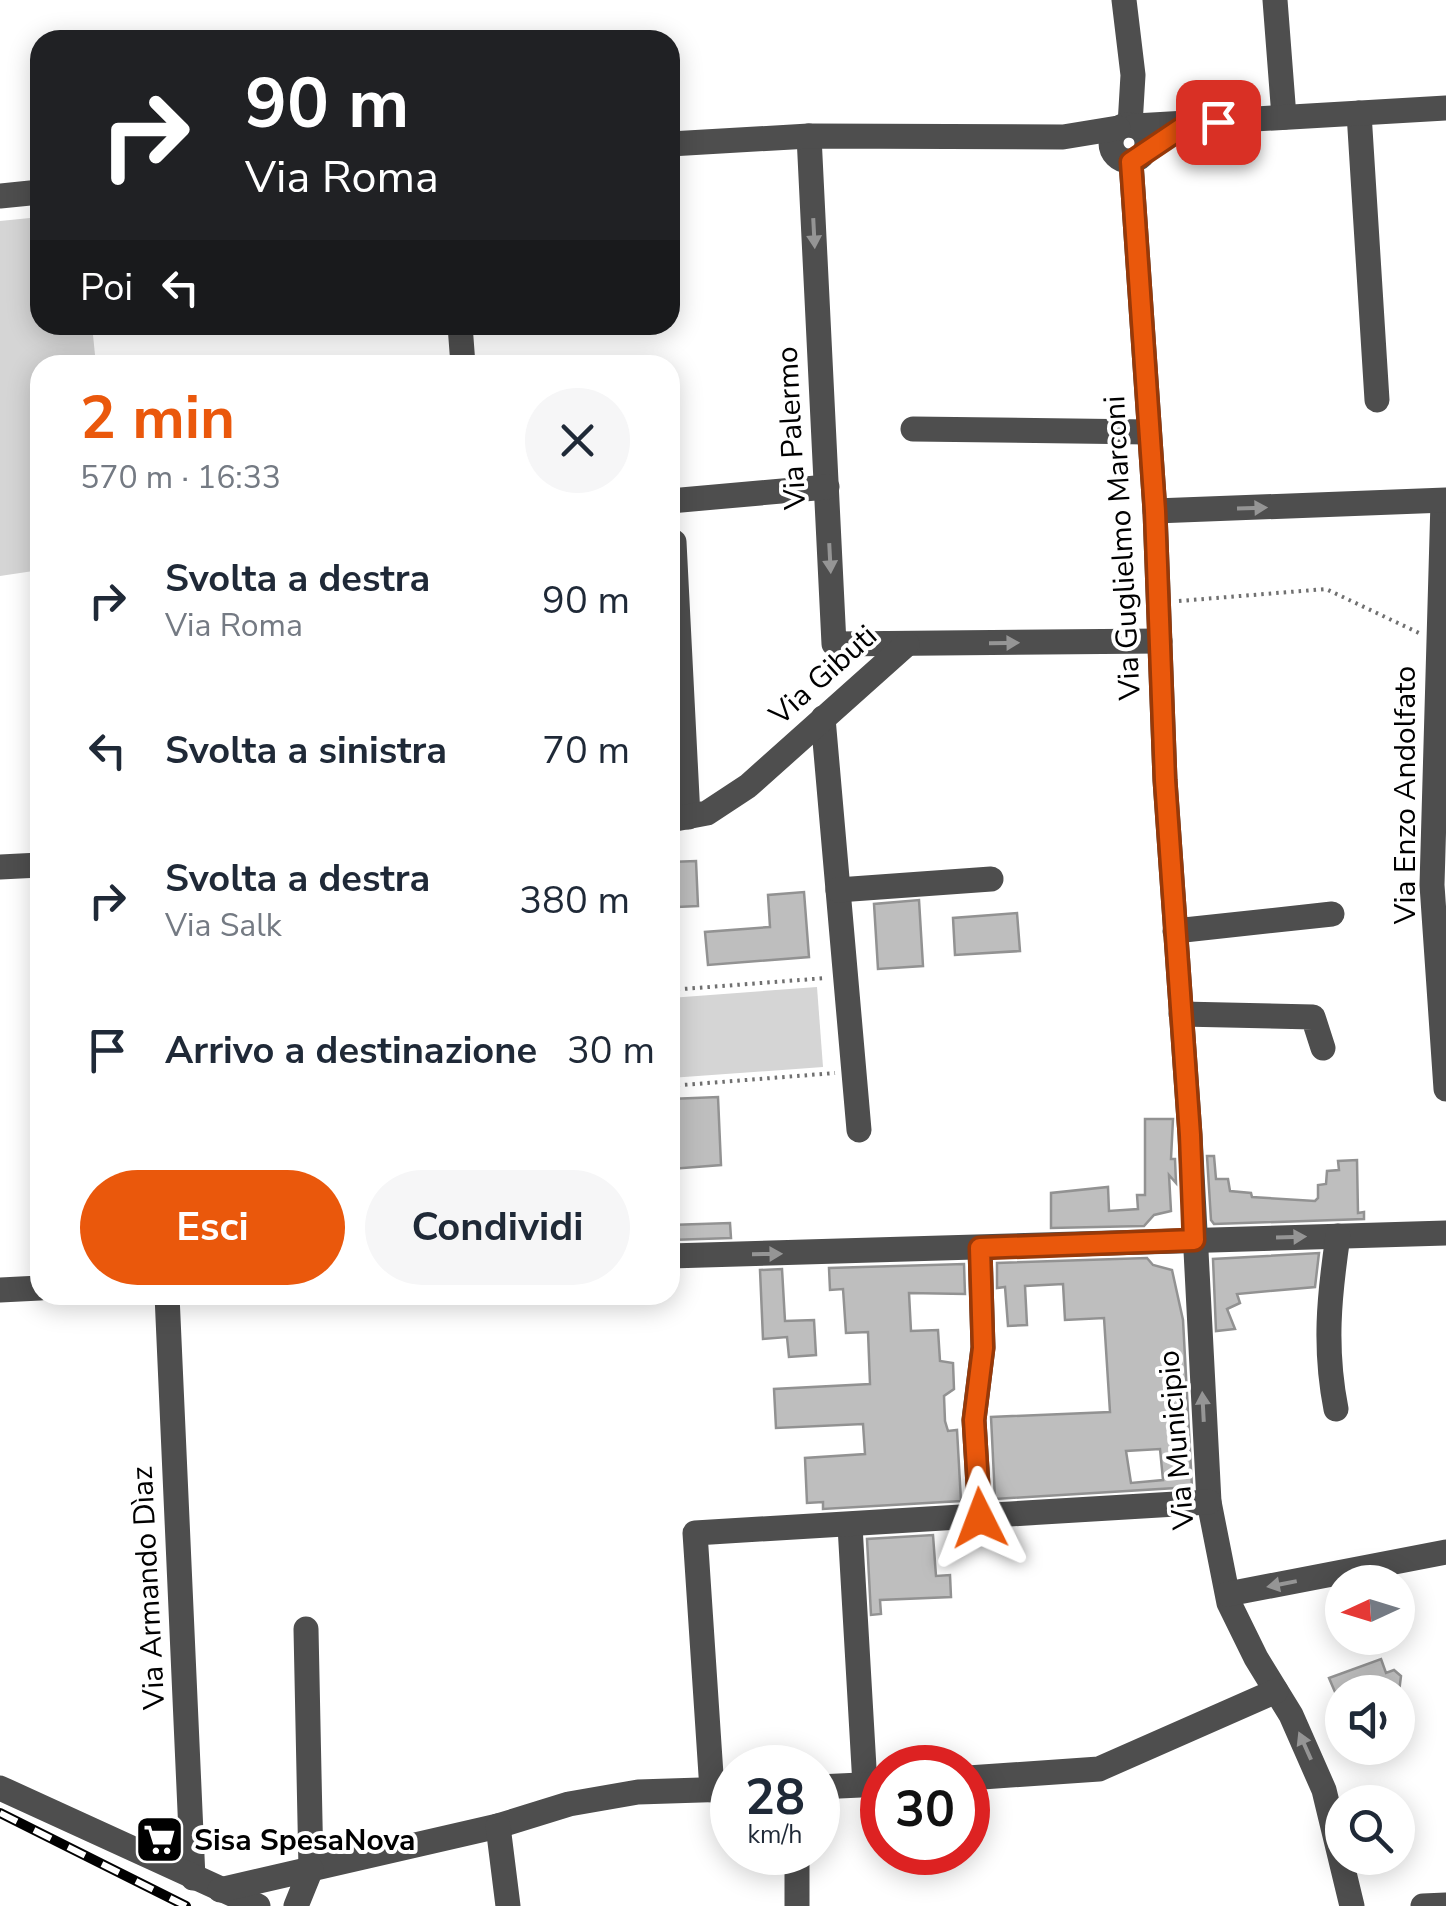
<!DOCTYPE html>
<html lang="it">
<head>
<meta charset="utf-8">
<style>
  :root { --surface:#fff; --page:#f6f6f7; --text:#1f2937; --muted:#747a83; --accent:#ea580c }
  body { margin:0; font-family:"Nunito Sans",sans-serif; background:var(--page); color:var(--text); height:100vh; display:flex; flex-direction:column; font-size:38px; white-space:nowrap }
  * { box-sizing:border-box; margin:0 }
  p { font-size:32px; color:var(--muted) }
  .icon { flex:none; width:55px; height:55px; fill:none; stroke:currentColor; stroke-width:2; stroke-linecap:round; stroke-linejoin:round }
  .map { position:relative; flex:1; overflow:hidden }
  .sheet { position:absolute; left:30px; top:355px; width:650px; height:950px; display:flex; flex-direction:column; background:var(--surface); border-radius:30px; box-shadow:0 5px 25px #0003 }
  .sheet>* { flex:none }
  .hud { position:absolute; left:30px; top:30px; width:650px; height:305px; border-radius:30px; box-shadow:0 5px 25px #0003; background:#202124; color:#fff; overflow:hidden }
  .needle { width:65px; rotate:266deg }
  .tools { position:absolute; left:1325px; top:1565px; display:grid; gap:20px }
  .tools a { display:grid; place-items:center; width:90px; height:90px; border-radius:50%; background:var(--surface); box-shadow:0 5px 25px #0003; font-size:50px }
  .speed { position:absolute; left:710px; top:1745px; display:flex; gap:20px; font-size:50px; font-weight:700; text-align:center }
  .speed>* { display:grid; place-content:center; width:130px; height:130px; border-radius:50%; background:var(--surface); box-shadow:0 5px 25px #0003; line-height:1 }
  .speed small { font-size:25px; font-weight:400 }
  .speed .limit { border:15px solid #d22; background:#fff; color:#111 }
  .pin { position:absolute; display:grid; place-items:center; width:85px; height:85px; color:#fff; margin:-42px; border-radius:20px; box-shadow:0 5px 15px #0006 }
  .me { position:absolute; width:110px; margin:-55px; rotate:357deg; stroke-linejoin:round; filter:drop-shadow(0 0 8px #0008) }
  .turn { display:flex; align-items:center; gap:35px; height:210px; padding:0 50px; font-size:45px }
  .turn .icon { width:130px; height:130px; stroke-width:2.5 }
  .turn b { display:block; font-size:70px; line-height:85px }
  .then { display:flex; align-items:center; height:95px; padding:0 50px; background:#0003; gap:20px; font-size:38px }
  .round { display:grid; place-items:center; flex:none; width:105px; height:105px; border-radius:52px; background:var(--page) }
  .overview { display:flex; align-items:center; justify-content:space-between; height:170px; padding:0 50px }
  h1 { font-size:60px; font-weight:700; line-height:75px; color:var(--accent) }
  .action { display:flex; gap:20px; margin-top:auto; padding:20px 50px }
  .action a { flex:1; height:115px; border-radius:60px; background:var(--accent); color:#fff; font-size:40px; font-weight:700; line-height:115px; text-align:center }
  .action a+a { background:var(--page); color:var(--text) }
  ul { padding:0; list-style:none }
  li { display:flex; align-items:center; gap:30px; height:150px; padding:0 50px }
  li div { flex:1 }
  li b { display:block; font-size:38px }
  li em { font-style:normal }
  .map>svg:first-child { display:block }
</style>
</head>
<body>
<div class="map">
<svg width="1446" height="1906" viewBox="0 0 1446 1906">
  <rect width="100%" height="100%" fill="#fff"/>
  <g fill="#d5d5d5">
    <polygon points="40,217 40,325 92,325 96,365 40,365 40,570 0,576 0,221"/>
    <polygon points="817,987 823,1067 670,1078 670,998"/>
  </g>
  <g fill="#bebebe" stroke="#929292" stroke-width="2.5" fill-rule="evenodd">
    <polygon points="696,861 698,906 677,907 676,895 670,896 670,862"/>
    <polygon points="804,892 809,957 708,965 705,932 770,927 768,895"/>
    <polygon points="919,900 923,966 878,969 874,904"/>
    <polygon points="1017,913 1020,951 955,955 953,918"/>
    <polygon points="718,1097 721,1165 671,1169 670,1099"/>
    <polygon points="1145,1119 1173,1119 1171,1159 1175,1159 1176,1183 1169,1175 1171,1211 1154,1215 1144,1226 1051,1228 1051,1193 1108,1187 1109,1211 1138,1209 1137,1195 1145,1195"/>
    <polygon points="1207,1156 1214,1156 1216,1179 1228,1179 1230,1191 1251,1193 1252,1197 1315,1201 1318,1198 1318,1185 1326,1184 1327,1171 1339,1170 1338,1161 1357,1160 1358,1213 1364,1212 1364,1219 1214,1224 1211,1220"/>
    <polygon points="730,1223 731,1238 670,1240 670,1225"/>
    <polygon points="1319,1253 1315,1287 1237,1294 1240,1303 1227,1309 1235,1329 1216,1331 1213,1259"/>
    <path d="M1147 1258 1153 1265 1172 1270 1183 1320 1192 1487 995 1499 991 1417 1110 1412 1104 1318 1065 1320 1063 1284 1025 1286 1027 1325 1008 1326 1005 1287 997 1288V1263ZM1160 1449 1163 1480 1131 1483 1126 1451Z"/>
    <polygon points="964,1264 965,1294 909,1293 911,1331 938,1330 940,1361 953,1363 954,1389 944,1396 945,1421 948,1431 957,1430 961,1501 823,1509 823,1502 807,1503 805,1458 865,1454 863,1424 776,1428 774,1389 870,1384 868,1332 846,1333 843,1289 830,1290 829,1268"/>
    <polygon points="782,1269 785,1321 814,1320 816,1355 789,1357 787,1337 763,1339 760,1270"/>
    <polygon points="933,1535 936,1576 950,1575 951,1597 880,1600 881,1614 871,1615 867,1539"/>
    <polygon points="1381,1659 1386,1673 1394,1670 1401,1676 1399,1692 1335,1692 1329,1678"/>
  </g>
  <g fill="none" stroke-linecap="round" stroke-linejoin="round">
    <g stroke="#707070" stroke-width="4" stroke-dasharray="2.5 5" stroke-linecap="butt">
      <polyline points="1179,601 1326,589 1419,633"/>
      <polyline points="670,990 826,978"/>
      <polyline points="670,1086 835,1073"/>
    </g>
    <g stroke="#4e4e4e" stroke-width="25">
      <polyline points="1124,0 1133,75 1130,125"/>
      <polyline points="1275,0 1284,117"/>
      <polyline points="1359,113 1377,400"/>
      <circle cx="1129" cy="143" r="18"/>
      <polyline points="1135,126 1446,108"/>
      <polyline points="809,136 834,644 1160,641"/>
      <polyline points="670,144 809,136 1063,137 1118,128"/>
      <polyline points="1131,162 1155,511 1165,780 1190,1135 1209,1502 1229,1603 1256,1658 1291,1715 1324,1790 1352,1906"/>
      <polyline points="0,196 40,192"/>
      <polyline points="460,325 463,365"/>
      <polyline points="913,429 1149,432"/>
      <polyline points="670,501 827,487"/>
      <polyline points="1443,501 1432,885 1446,1089"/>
      <polyline points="1155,511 1446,500"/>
      <polyline points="674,542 688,817"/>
      <polyline points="823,718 859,1130"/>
      <polyline points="670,820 707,813 748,786 907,644"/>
      <polyline points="0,867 40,865"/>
      <polyline points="838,890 991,879"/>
      <polyline points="1175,931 1332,914"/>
      <polyline points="1181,1014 1313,1017 1323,1048"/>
      <polyline points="980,1248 983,1347 974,1420 980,1518"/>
      <polyline points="670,1256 1446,1233"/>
      <polyline points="0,1290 40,1288"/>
      <polyline points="167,1295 193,1878"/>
      <path d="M1336 1409C1324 1348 1329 1297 1338 1236"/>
      <polyline points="850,1526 865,1785"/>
      <polyline points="1228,1594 1446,1552"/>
      <polyline points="306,1629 311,1869 498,1826 569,1804 638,1792 732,1789"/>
      <polyline points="968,1778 1099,1769 1276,1691"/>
      <polyline points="818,1787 882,1784"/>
      <polyline points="0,1788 258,1906"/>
      <polyline points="712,1790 695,1533 1209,1502"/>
      <polyline points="498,1826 508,1906"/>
      <polyline points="797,1852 797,1906"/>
      <polyline points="220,1890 311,1869 296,1906"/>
      <polyline points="1423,1906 1446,1905"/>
    </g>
    <defs>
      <polyline id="rail" points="0,1813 186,1906"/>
    </defs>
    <use href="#rail" stroke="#000" stroke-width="10"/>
    <use href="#rail" stroke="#fff" stroke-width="6" stroke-dasharray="19" stroke-linecap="butt"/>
  </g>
  <defs><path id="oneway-solid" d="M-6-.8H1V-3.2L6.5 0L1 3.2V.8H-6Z" transform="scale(2.5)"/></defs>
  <g fill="#959595">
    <use href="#oneway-solid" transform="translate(814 233) rotate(87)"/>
    <use href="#oneway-solid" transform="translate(1252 508) rotate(-2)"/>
    <use href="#oneway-solid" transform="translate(830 558) rotate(87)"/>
    <use href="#oneway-solid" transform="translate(1004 643) rotate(-1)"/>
    <use href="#oneway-solid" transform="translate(1291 1237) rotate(-2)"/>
    <use href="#oneway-solid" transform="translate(767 1254) rotate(-1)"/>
    <use href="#oneway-solid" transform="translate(1203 1407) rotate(-93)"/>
    <use href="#oneway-solid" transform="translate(1282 1584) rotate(169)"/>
    <use href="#oneway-solid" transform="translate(1305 1746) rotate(-114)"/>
  </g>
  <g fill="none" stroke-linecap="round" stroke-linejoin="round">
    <defs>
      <polyline id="route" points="980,1518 974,1420 983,1348 980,1248 1194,1240 1190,1135 1165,780 1155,511 1131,162 1186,125 1218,122"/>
    </defs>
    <use href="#route" stroke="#983908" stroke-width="25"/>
    <use href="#route" stroke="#ea580c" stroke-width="18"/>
  </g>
  <defs>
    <symbol id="supermarket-square" viewBox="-11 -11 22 22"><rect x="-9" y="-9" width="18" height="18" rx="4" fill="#000" stroke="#fff"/><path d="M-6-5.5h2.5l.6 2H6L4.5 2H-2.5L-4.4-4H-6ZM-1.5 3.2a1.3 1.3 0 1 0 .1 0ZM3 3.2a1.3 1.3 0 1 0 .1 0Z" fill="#fff"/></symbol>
  </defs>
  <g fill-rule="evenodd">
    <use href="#supermarket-square" x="132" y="1812" width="55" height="55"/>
  </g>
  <g text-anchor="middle" stroke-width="8" stroke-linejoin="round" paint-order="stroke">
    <g font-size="30" fill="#000" stroke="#fff">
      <text transform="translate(791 428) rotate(-93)" y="10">Via Palermo</text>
      <text transform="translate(1122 548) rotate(-93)" y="10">Via Guglielmo Marconi</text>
      <text transform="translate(823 675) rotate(-42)" y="10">Via Gibuti</text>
      <text transform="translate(1405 795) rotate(-90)" y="10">Via Enzo Andolfato</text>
      <text transform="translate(1176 1440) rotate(-95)" y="10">Via Municipio</text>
      <text transform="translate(148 1588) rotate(-93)" y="10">Via Armando Dìaz</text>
    </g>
    <g font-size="30" font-weight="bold" fill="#000" stroke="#fff" text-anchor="start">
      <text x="194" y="1850">Sisa SpesaNova</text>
    </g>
  </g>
</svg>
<div class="tools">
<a><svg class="needle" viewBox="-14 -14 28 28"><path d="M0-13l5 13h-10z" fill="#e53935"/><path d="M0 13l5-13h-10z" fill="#747a83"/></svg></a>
<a><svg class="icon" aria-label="sound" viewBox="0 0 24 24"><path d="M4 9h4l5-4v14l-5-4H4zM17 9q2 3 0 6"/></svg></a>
<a><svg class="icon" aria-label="search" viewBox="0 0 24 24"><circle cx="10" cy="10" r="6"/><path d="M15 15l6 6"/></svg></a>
</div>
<div class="speed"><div>28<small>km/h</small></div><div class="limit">30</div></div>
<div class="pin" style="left:1218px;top:122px;background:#d93025"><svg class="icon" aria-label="arrive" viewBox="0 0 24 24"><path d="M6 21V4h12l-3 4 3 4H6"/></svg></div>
<svg class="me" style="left:980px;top:1518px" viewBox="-20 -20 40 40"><path d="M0-17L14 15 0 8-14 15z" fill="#ea580c" stroke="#fff" stroke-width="4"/></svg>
<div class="hud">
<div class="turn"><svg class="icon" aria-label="right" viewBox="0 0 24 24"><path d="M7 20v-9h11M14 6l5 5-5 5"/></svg><div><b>90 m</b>Via Roma</div></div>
<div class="then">Poi<svg class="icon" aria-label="left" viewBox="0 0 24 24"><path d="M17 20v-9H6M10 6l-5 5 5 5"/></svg></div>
</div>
<section class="sheet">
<div class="overview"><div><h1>2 min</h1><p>570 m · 16:33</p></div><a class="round"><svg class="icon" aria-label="close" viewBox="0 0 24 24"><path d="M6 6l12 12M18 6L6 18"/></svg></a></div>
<ul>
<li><svg class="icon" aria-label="right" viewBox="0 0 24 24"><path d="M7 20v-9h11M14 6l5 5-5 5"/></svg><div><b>Svolta a destra</b><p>Via Roma</p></div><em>90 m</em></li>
<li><svg class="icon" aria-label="left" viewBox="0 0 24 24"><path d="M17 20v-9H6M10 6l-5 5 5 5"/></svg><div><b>Svolta a sinistra</b></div><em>70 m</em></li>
<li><svg class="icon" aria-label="right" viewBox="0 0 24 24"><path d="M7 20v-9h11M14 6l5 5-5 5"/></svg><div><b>Svolta a destra</b><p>Via Salk</p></div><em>380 m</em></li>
<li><svg class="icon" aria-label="arrive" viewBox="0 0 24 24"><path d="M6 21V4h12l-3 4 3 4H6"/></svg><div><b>Arrivo a destinazione</b></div><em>30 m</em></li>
</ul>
<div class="action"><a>Esci</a><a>Condividi</a></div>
</section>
</div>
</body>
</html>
